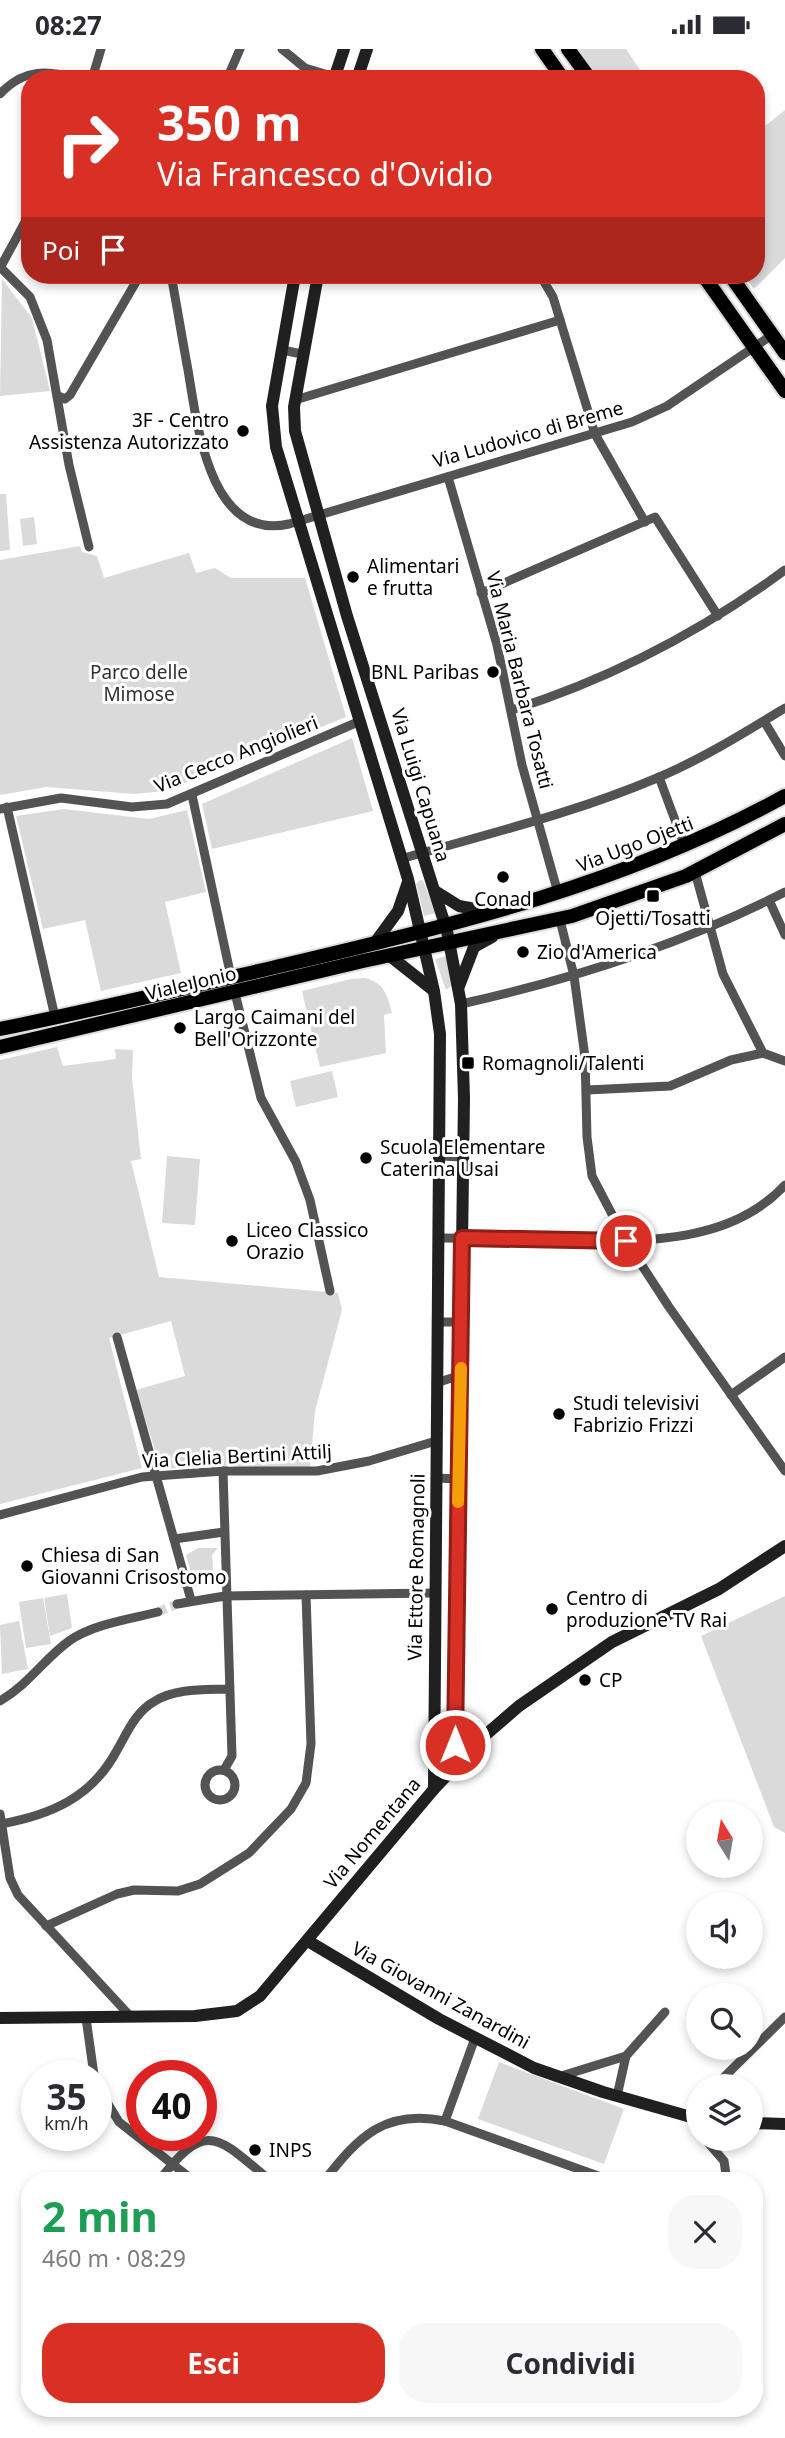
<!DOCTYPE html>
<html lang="it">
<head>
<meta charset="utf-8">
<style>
  :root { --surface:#fff; --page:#f7f7f7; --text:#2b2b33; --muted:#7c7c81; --accent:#d93025 }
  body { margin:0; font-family:"Noto Sans",sans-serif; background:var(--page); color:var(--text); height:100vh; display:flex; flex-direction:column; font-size:26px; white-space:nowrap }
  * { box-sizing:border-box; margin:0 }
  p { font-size:23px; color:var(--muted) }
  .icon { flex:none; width:38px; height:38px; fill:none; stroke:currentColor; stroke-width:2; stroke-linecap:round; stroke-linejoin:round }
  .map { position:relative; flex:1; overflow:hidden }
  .details { position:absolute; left:21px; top:2123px; width:742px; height:245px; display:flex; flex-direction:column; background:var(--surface); border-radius:28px; box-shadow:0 4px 10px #0003 }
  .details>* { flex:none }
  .top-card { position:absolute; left:21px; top:21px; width:744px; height:214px; border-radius:28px; box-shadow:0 4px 10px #0003; background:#d93025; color:#fff; overflow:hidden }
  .needle { width:46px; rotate:349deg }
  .controls { position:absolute; left:686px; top:1752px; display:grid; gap:14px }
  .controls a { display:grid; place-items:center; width:77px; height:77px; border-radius:50%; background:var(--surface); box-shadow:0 4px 10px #0003; font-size:35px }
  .speed { position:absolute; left:21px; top:2011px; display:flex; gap:14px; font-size:35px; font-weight:700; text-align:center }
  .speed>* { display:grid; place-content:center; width:91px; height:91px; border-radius:50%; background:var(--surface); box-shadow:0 4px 10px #0003; line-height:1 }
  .speed small { font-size:18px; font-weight:400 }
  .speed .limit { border:10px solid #d22; background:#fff; color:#111 }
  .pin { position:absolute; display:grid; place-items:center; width:60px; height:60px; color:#fff; margin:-30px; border:4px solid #fff; border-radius:50%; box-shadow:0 2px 7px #0007 }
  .me { position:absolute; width:77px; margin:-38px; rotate:0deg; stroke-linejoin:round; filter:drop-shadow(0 0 5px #0008) }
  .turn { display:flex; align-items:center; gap:24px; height:147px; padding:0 21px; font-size:32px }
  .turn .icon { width:91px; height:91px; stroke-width:2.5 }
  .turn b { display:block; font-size:49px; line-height:60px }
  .then { display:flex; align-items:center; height:66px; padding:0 21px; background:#0003; gap:14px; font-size:26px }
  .round { display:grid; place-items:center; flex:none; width:74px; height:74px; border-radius:28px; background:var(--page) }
  .summary { display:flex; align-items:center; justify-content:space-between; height:119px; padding:0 21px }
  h1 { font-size:42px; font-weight:700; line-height:52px; color:#1e9e55 }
  .primary-button { display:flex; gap:14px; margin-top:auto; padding:14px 21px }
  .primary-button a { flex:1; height:80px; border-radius:28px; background:var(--accent); color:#fff; font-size:28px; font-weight:700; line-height:80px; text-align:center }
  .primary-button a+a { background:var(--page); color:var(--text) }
  .status { display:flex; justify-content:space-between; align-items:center; height:49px; padding:0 35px; background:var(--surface); direction:ltr }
  .status svg { height:19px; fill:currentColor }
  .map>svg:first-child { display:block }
</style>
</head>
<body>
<div class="status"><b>08:27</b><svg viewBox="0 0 49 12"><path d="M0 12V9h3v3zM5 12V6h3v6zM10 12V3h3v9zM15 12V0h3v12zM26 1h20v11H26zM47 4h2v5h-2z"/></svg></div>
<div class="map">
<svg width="785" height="2389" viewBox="0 0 785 2389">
  <rect width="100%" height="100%" fill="#fff"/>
  <g fill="#dadada">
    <polygon points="579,0 626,0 646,30 600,30"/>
    <polygon points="785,61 785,209 754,240 744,226 756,226 756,84"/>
    <polygon points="2,230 32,269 50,342 0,347"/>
    <polygon points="0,445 6,445 10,501 0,502"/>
    <polygon points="34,468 37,495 23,497 20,470"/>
    <polygon points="80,497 82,503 97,507 104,529 189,504 196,524 215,519 231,529 305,529 346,668 166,742 134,745 46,738 0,746 0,511"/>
    <polygon points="352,689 373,762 212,800 202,755"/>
    <polygon points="64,760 149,770 187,761 206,843 165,853 181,924 101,942 85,871 43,880 16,767"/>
    <polygon points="420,831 423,832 436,864 424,867 416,835"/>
    <polygon points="447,907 451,937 446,941 435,910"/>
    <path d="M365 929C385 934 387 946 392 964L384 966 386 1004 320 1018 302 942 351 930Z"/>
    <polygon points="57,998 63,1017 116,1010 115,1000 133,1001 132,1029 141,1110 131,1112 159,1228 338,1244 342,1261 315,1362 310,1420 234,1417 161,1420 136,1341 185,1327 171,1272 109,1289 142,1419 0,1455 0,1011"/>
    <polygon points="332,1022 338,1048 296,1058 290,1032"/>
    <polygon points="167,1107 200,1110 195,1176 162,1174"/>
    <polygon points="198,1499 218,1499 212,1506 214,1528 219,1527 220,1534 195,1538 186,1506"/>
    <polygon points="67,1545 72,1579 50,1587 44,1549"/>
    <polygon points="785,1547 785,1784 774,1778 701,1587"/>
    <polygon points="43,1549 51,1595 26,1599 19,1553"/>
    <polygon points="19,1572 28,1620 2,1625 0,1576"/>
    <polygon points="499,2013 624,2060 604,2115 478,2070"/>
  </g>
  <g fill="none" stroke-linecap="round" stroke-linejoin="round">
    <polyline stroke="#d9d9d9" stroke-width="9" stroke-dasharray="9 4.5" stroke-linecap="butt" points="158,1563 177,1555"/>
    <defs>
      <g id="primary">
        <polyline points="542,0 563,30"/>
        <polyline points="568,0 590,30"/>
        <polyline points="703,226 785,342"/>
        <polyline points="730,226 785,304"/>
        <path d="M0 980C95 961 190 938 284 916 457 876 629 833 785 747"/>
        <polyline points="0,998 363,912 572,867 686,827 785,775"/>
      </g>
    </defs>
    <use href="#primary" stroke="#dbdbdb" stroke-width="18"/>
    <g stroke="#535353" stroke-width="9">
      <polyline points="282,0 305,19 335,28"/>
      <polyline points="92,30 101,0"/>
      <polyline points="227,30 240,0"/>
      <path d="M0 45C24 19 48 21 80 30"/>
      <polyline points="0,218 30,248 47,291 69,416 89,498"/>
      <polyline points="0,219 30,164"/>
      <path d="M171 226C177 257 182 289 188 321 197 374 209 493 289 475L632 373 667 357 772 286"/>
      <polyline points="350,226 371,229 390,226"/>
      <polyline points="540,226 553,248 595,385 645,473"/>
      <polyline points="282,301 302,305"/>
      <polyline points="58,347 65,350 70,346 140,226"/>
      <polyline points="295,351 560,271"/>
      <polyline points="448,428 497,596 522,716 558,844"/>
      <polyline points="481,544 655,468 718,567"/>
      <path d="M512 661C610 630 702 582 785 521"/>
      <polyline points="764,672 785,707"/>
      <polyline points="659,728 685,798"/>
      <polyline points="192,746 231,928"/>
      <polyline points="7,758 55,968"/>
      <polyline points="0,760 61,749 132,758 167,755 358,673"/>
      <path d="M401 810C487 785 575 764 657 729 702 710 744 684 785 659"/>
      <polyline points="695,823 723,925 763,1004 785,1012"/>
      <polyline points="769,851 785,886"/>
      <polyline points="560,871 574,927 585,1008 587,1088 592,1127 626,1192 669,1258 785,1422"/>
      <polyline points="235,944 261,1049 296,1113 310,1151 330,1242"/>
      <path d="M461 955C573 930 683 895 785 843"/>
      <polyline points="587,1041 670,1037 731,1011 763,1004"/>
      <polyline points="441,1107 462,1108"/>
      <path d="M440 1189C479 1189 519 1190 558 1191 635 1192 728 1198 785 1136"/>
      <polyline points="437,1273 461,1273"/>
      <polyline points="117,1288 191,1551"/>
      <polyline points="436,1334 461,1326"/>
      <polyline points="731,1346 785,1308"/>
      <polyline points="223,1422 232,1707 224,1721"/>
      <polyline points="436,1429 458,1430"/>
      <polyline points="0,1466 142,1428 223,1422 317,1422 369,1412 436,1392"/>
      <polyline points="174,1490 224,1483"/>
      <polyline points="177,1555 225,1547 434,1544"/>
      <path d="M0 1652C30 1634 43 1611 69 1592 93 1575 130 1570 158 1563"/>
      <circle cx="220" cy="1736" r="15"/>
      <polyline points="0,1765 10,1829 18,1846 131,1968"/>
      <path d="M1 1775C50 1766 91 1749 116 1703 127 1684 135 1663 155 1652 176 1639 205 1641 229 1640"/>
      <polyline points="46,1877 117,1845 134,1841 178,1842 200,1835 249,1804 291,1760 306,1734 311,1695 306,1546"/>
      <polyline points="86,1969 94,2026"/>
      <polyline points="558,2028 626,2007"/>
      <polyline points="96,2035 119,2073 194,2132"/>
      <polyline points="715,2037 785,1968"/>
      <polyline points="617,2047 626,2007 665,1963"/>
      <polyline points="445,2072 612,2132"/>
      <polyline points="705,2090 724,2112 727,2132"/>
      <path d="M159 2132C207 2068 218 2089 271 2132"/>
      <path d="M324 2132C359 2087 385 2060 445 2072L475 1989"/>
    </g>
    <g stroke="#202020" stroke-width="12">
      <polyline points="334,30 344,0"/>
      <polyline points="357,30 367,0"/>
      <polyline points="295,226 272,357 276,398 408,830 434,942 440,985 434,1740"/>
      <polyline points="318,226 294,358 295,382 347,567 447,882 461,955 464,1049 455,1719"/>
      <polyline points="435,842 459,857 492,863"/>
      <polyline points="374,895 398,862 408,833"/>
      <polyline points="390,907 433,941"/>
      <polyline points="459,937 474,898 492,888"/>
      <polyline points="308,1892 439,1970 534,2019 603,2043 698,2070"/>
      <polyline points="0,1969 195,1967 237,1962 260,1947 434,1740 482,1689 519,1657 612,1593 719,1540 785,1497"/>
      <polyline points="751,2074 785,2075"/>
    </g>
    <use href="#primary" stroke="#000" stroke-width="14"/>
  </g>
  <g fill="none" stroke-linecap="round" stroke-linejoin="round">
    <defs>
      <polyline id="route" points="455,1696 462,1189 626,1192"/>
    </defs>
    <use href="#route" stroke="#8d1f18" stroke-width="18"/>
    <use href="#route" stroke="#d93025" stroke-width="12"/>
    <polyline stroke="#f59e0b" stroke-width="12" points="458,1453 461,1319"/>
  </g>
  <g fill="#000" stroke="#fff" stroke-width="2.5">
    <circle cx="243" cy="382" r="7"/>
    <circle cx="353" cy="528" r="7"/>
    <circle cx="493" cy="623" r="7"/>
    <circle cx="503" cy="828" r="7"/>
    <rect x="646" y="840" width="14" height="14" rx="3.5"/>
    <circle cx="523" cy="903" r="7"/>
    <circle cx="180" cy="979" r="7"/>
    <rect x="461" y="1007" width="14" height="14" rx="3.5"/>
    <circle cx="366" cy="1109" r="7"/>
    <circle cx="232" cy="1192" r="7"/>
    <circle cx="559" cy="1365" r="7"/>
    <circle cx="27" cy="1517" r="7"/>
    <circle cx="552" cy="1560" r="7"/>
    <circle cx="585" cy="1631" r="7"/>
    <circle cx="255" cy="2101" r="7"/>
  </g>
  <g text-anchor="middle" stroke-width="6" stroke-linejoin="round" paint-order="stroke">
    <g font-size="19" fill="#000" stroke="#fff" text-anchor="start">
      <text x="229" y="378" text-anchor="end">3F - Centro<tspan x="229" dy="22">Assistenza Autorizzato</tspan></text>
      <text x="367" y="524">Alimentari<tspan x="367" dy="22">e frutta</tspan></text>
      <text x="479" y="630" text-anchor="end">BNL Paribas</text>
      <text x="503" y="857" text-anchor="middle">Conad</text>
      <text x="653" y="876" text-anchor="middle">Ojetti/Tosatti</text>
      <text x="537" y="910">Zio d'America</text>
      <text x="194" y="975">Largo Caimani del<tspan x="194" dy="22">Bell'Orizzonte</tspan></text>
      <text x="482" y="1021">Romagnoli/Talenti</text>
      <text x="380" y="1105">Scuola Elementare<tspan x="380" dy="22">Caterina Usai</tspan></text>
      <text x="246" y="1188">Liceo Classico<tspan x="246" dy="22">Orazio</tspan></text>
      <text x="573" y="1361">Studi televisivi<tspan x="573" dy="22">Fabrizio Frizzi</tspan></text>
      <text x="41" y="1513">Chiesa di San<tspan x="41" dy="22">Giovanni Crisostomo</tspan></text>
      <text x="566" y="1556">Centro di<tspan x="566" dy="22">produzione TV Rai</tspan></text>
      <text x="599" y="1638">CP</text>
      <text x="269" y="2108">INPS</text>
    </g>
    <g font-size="19" fill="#000" stroke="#fff">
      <text transform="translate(528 385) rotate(-16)" y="7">Via Ludovico di Breme</text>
      <text transform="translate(520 631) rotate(76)" y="7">Via Maria Barbara Tosatti</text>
      <text transform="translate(236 705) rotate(-22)" y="7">Via Cecco Angiolieri</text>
      <text transform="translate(421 736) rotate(73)" y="7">Via Luigi Capuana</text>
      <text transform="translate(635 795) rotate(-21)" y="7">Via Ugo Ojetti</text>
      <text transform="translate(191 934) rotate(-13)" y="7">Viale Jonio</text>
      <text transform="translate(237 1407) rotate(-3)" y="7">Via Clelia Bertini Attilj</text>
      <text transform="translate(416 1518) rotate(-89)" y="7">Via Ettore Romagnoli</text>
      <text transform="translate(372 1784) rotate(-50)" y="7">Via Nomentana</text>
      <text transform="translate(441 1946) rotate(29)" y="7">Via Giovanni Zanardini</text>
    </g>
    <g font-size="19" fill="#313131" stroke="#fff">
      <text x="139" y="630">Parco delle<tspan x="139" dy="22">Mimose</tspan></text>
    </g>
  </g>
</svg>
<div class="controls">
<a><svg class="needle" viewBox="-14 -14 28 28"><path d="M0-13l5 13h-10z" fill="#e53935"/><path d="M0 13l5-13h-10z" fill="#7c7c81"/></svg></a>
<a><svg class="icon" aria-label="sound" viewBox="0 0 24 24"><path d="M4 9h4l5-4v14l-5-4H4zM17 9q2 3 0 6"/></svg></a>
<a><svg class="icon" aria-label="search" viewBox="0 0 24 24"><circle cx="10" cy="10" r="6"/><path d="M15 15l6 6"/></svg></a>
<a><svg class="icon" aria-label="layers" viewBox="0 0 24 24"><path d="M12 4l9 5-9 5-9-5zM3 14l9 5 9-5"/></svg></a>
</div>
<div class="speed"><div>35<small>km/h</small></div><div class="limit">40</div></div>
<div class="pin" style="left:626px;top:1192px;background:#d93025"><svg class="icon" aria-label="arrive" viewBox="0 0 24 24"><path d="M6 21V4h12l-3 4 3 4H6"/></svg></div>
<svg class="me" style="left:455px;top:1696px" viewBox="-20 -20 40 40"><circle r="17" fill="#d93025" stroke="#fff" stroke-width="3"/><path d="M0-11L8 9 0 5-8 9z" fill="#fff"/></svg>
<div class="top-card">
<div class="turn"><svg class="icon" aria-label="right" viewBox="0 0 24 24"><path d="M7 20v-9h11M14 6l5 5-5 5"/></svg><div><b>350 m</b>Via Francesco d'Ovidio</div></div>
<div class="then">Poi<svg class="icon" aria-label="arrive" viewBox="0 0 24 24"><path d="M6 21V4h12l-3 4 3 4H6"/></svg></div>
</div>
<section class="details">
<div class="summary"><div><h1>2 min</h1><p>460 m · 08:29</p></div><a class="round"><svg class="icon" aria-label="close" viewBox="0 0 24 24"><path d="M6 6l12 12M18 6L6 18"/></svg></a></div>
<div class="primary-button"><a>Esci</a><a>Condividi</a></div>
</section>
</div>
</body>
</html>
